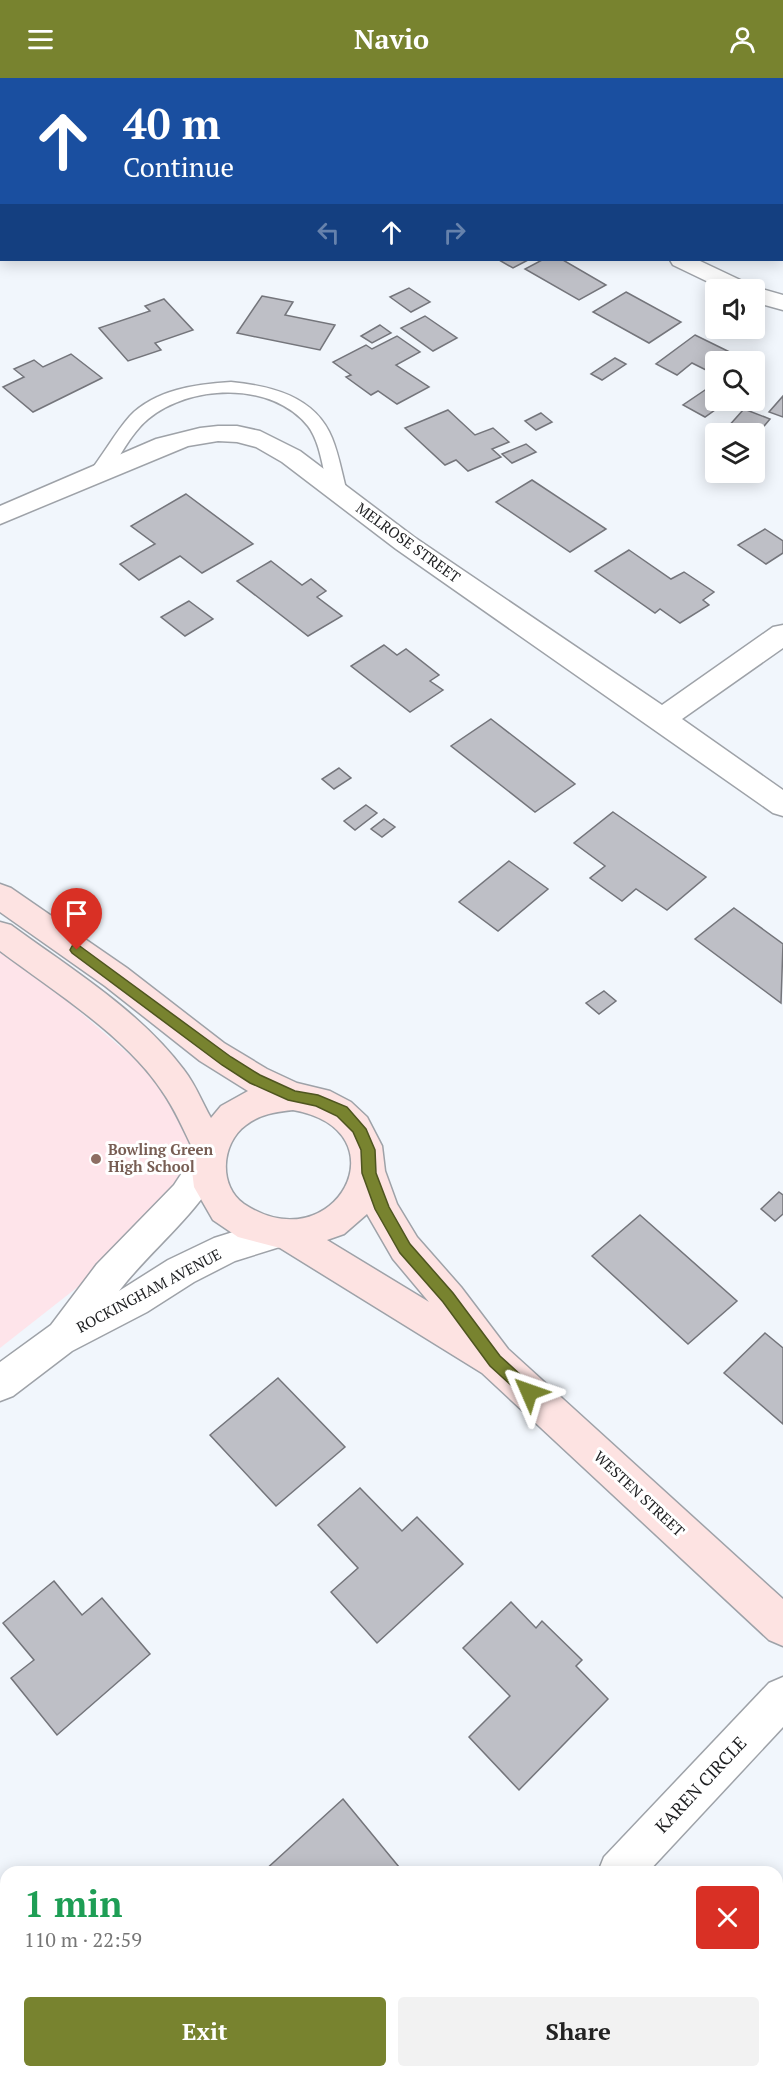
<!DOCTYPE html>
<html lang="en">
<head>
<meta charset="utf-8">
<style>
  :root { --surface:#fff; --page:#f2f2f2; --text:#222; --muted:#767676; --accent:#78832f }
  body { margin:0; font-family:"PT Serif",serif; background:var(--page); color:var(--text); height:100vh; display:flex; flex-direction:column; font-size:22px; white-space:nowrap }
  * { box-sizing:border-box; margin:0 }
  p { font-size:20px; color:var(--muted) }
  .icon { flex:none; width:33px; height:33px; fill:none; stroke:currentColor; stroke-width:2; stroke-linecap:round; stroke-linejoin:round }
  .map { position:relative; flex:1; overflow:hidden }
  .drawer { position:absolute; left:0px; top:1788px; width:783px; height:212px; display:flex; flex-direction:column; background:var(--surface); border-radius:18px 18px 0 0; box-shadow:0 3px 15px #0003 }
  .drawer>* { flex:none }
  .guide { position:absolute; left:0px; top:0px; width:783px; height:183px; box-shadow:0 3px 15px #0003; background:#1a4fa0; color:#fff; overflow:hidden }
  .fabs { position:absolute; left:705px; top:201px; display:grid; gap:12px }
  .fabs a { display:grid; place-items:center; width:60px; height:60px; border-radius:6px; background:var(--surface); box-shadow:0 3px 15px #0003; font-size:30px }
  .pin { position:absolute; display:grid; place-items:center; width:51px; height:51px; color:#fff; margin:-62px -26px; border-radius:50% 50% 50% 0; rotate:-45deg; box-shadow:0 0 6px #0007 }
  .pin .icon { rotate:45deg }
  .me { position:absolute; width:66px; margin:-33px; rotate:313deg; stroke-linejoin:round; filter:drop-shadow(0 0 4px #0008) }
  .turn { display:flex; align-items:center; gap:21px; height:126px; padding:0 24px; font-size:27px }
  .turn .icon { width:78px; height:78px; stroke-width:2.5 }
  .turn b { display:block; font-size:42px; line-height:51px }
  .lanes { display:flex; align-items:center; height:57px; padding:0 24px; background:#0003; justify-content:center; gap:30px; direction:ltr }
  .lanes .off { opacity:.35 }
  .round { display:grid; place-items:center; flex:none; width:63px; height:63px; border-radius:6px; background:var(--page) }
  .overview { display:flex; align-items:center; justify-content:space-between; height:102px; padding:0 24px }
  h1 { font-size:36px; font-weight:800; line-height:45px; color:#1e9e55 }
  .cta { display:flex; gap:12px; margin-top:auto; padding:12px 24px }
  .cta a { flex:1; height:69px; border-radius:6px; background:var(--accent); color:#fff; font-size:24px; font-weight:800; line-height:69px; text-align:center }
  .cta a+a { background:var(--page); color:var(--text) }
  header { display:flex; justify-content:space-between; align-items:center; height:78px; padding:0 24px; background:var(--accent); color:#fff; font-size:27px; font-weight:800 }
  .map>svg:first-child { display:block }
</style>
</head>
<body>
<header><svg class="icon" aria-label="menu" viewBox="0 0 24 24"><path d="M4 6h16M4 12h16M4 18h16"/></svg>Navio<svg class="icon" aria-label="person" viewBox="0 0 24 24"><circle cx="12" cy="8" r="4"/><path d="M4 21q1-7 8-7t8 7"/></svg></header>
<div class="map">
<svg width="783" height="1999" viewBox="0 0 783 1999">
  <rect width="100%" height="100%" fill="#f1f6fc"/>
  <polygon fill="#fee4ea" points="0,865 176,1017 193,1067 192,1094 107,1186 0,1270"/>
  <g fill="#bebfc6" stroke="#74757b" stroke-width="1.5">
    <rect x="700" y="0" width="68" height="2"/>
    <polygon points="499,182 528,182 513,190"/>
    <polygon points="542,182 563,182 606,207 579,222 525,191"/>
    <polygon points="409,210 430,224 411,234 390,219"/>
    <polygon points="626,214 681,244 649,265 593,234"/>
    <polygon points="262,218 293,224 285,237 335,247 320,272 237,255"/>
    <polygon points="164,221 193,252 155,265 161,272 128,283 99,250 150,233 145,228"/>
    <polygon points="425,238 457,260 433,273 401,250"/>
    <polygon points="380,247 391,255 372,265 361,258"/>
    <polygon points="695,257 750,284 716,284 716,297 692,285 677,297 656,286"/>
    <polygon points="397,258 420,274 396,287 429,309 397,326 378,313 371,317 346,299 351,297 333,284 366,267 372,271"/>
    <polygon points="71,276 102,300 33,334 3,309 24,299 14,291 34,282 43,289"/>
    <polygon points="615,280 626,286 602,302 591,296"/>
    <polygon points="708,310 716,314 716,322 729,322 705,339 683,327"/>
    <polygon points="783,318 783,339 769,334"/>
    <polygon points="744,331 770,341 754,360 754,356 742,356 727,350"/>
    <polygon points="448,332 475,357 493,350 509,364 492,371 501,379 468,393 456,382 445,387 405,350"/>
    <polygon points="541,335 552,344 536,352 525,343"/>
    <polygon points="526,366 536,374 512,385 502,376"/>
    <polygon points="532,402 606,451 570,474 496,424"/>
    <polygon points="186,416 253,466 202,495 180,478 139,502 120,486 155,466 131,448"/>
    <polygon points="765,451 783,463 783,475 766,486 738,467"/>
    <polygon points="629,472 671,501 684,494 714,514 703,522 709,527 680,545 660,531 655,535 595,493"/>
    <polygon points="271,483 302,507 311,501 326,513 317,519 342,538 308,558 237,503"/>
    <polygon points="189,523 213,541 185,558 161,539"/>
    <polygon points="384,567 397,577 406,571 439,597 430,603 443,612 410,634 351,588"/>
    <polygon points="491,641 575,706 535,734 451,668"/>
    <polygon points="339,690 351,700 334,711 322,701"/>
    <polygon points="366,727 377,735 355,752 344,743"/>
    <polygon points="613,734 706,799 667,832 636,811 622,823 590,800 605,788 574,765"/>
    <polygon points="384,741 395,749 382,759 371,751"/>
    <polygon points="509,783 548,811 498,853 459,824"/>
    <polygon points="734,830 783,866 781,925 695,861"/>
    <polygon points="604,913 616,923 599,936 586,925"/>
    <polygon points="779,1114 783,1117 783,1136 775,1143 761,1131"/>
    <polygon points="640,1137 737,1223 688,1266 592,1178"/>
    <polygon points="765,1255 783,1270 783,1346 724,1295"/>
    <polygon points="278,1300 345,1369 276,1428 210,1357"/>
    <polygon points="360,1410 402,1453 417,1439 463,1486 377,1565 331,1514 358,1490 318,1447"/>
    <polygon points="54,1503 82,1537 102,1520 150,1576 57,1657 11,1600 34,1582 3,1545"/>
    <polygon points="511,1524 536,1550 542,1543 582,1582 576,1588 608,1621 519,1712 469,1659 510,1618 463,1570"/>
    <polygon points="343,1721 399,1789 394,1794 263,1794"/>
    <polygon points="783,1831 783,1942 777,1936 777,1839"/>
    <polygon points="33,1994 165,1994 160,1999 37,1999"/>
  </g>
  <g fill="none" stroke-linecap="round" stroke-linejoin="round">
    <defs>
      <path id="lane" d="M231 304C271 308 315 318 332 360 339 377 342 396 347 414L345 418H331L329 414C323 394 321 365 308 348 272 303 190 306 148 341 130 356 119 381 105 400H91L89 396 91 392C105 374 115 355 130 338 155 312 196 306 231 304Z"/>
      <g id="street">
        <polygon points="596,0 616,0 595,2"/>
        <polygon points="670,182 698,182 755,209 783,217 783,232 754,224 754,212 725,212 673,187"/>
        <polygon points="218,348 237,348 260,353 300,373 414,459 662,627 773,549 783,547 783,570 682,641 783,712 783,738 773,735 396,471 282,384 256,369 237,364 218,363 188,368 0,446 0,428 156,361 200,350"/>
        <path d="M207 1071 219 1075 224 1085C199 1136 153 1169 119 1213L168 1182 214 1160 274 1141 286 1145 291 1156 286 1167 235 1183 194 1204 147 1234 72 1273 13 1318 0 1323V1284L51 1247 97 1186 174 1107 195 1075Z"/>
        <polygon points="783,1599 783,1649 648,1794 598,1794 604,1779 769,1605"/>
        <polygon points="406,1994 454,1994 452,1999 403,1999"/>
      </g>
      <path id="secondary" d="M0 806 11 810 127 890 224 965 267 991 297 1005 330 1013 351 1024 367 1039 382 1068 385 1093 397 1126 417 1159 461 1209 508 1271 783 1521V1568L769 1562 482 1295 280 1170 238 1159 213 1142 194 1109 191 1084 194 1073C184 1053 175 1031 162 1013 126 958 52 912 0 873V844L11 847C71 891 139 932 184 992 195 1006 202 1024 211 1040L221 1028 248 1013 200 983 105 908 0 834ZM293 1032C406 1052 335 1186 244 1126 218 1108 221 1065 246 1047 260 1036 276 1034 293 1032ZM367 1136 393 1181 429 1224 327 1162 344 1156Z"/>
    </defs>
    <use href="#lane" stroke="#9ea2a8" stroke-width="3"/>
    <use href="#street" stroke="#9ea2a8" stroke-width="3"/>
    <use href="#secondary" stroke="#9ea2a8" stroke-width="3"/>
    <use href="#lane" fill="#fff" fill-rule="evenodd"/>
    <use href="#street" fill="#fff" fill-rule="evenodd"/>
    <use href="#secondary" fill="#fde3e2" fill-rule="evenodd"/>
  </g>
  <polygon fill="#78832f" stroke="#4e551f" stroke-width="1.5" points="77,866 231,979 260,997 295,1013 318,1017 347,1029 366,1051 375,1072 376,1095 389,1129 410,1166 453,1215 500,1278 534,1309 537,1314 534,1319 529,1321 524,1319 490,1288 443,1224 400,1175 375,1131 362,1095 361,1072 353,1054 337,1038 316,1028 288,1022 250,1005 222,987 72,875 70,872 72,868"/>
  <circle fill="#8d6e63" stroke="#fff" stroke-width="2" cx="96" cy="1081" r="6"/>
  <g text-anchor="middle" stroke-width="6" stroke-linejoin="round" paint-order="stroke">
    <g font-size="15" fill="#1e1f21" stroke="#fff">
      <text transform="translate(408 465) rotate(36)" y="5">MELROSE STREET</text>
      <text transform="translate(149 1213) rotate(-28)" y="5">ROCKINGHAM AVENUE</text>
      <text transform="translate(639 1416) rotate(43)" y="5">WESTEN STREET</text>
    </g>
    <g font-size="15" font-weight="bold" fill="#785e54" stroke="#fff" text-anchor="start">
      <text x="108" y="1077">Bowling Green<tspan x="108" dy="17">High School</tspan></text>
    </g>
    <g font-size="18" fill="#1e1f21" stroke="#fff">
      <text transform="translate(701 1707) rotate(-47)" y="6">KAREN CIRCLE</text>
    </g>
  </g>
</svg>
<div class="fabs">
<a><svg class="icon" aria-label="sound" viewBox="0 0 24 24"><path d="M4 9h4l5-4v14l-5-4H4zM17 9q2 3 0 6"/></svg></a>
<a><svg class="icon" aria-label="search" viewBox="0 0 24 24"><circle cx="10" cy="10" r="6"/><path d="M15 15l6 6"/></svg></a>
<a><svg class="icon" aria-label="layers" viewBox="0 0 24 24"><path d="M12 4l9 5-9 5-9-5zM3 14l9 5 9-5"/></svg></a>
</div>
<div class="pin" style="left:77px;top:872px;background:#d93025"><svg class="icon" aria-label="arrive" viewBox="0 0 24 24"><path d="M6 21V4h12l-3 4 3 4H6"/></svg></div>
<svg class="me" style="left:529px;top:1314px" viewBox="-20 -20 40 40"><path d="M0-17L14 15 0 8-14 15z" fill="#78832f" stroke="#fff" stroke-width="4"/></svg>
<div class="guide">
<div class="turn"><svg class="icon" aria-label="ahead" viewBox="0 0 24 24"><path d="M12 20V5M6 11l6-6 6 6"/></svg><div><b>40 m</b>Continue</div></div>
<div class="lanes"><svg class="icon off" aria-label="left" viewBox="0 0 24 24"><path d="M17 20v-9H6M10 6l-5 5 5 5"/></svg><svg class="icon" aria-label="ahead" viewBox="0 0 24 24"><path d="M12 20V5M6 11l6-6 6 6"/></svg><svg class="icon off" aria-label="right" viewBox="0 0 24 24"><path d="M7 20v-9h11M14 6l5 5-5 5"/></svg></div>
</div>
<section class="drawer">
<div class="overview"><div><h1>1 min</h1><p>110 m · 22:59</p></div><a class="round" style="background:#d93025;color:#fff"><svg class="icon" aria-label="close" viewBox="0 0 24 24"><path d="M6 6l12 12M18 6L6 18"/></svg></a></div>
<div class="cta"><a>Exit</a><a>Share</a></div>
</section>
</div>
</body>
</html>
